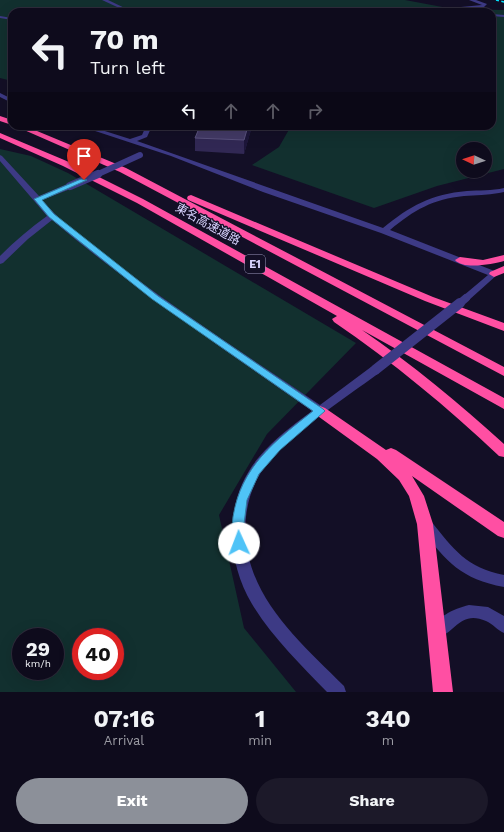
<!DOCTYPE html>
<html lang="en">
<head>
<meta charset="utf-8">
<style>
  :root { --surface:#0e0b1c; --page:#1c1929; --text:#f1f3f6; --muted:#9b9ba3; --line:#2e2b3b; --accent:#8c9099 }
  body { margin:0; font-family:"Work Sans","Noto Sans JP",sans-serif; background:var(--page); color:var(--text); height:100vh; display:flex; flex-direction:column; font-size:15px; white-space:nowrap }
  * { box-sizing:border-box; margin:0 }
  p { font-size:13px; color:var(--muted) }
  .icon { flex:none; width:22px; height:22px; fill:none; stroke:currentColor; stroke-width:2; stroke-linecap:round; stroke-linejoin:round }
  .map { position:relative; height:692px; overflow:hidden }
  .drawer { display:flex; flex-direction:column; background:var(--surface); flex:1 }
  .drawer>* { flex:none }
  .hud { position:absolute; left:8px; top:8px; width:488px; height:122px; border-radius:12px; box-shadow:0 4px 16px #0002,0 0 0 1px var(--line); background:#0e0b1c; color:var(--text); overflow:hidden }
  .needle { width:26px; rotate:274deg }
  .buttons { position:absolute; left:456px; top:142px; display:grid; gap:8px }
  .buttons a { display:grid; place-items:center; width:36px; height:36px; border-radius:50%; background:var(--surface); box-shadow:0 4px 16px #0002,0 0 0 1px var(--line); font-size:20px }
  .speed { position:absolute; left:12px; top:628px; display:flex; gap:8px; font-size:20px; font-weight:700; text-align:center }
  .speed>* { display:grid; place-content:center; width:52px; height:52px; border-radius:50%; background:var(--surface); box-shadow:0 4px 16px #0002,0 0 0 1px var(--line); line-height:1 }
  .speed small { font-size:10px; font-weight:400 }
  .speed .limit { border:6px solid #d22; background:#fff; color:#111 }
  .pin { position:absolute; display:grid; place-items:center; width:34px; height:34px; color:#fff; margin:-41px -17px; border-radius:50% 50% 50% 0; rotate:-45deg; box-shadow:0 0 4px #0007 }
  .pin .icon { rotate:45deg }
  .me { position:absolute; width:44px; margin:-22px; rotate:358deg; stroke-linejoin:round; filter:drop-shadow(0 0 3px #0008) }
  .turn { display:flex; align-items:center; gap:14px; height:84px; padding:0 16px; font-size:18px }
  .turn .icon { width:52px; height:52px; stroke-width:2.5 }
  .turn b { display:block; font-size:28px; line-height:34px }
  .lanes { display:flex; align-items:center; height:38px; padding:0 16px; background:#0003; justify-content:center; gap:20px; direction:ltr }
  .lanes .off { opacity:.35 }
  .eta { display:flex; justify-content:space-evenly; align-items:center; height:68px; text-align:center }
  .eta b { font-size:24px; font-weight:700; line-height:28px }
  .action { display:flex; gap:8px; margin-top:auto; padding:8px 16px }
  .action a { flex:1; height:46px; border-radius:24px; background:var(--accent); color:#fff; font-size:16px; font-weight:700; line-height:46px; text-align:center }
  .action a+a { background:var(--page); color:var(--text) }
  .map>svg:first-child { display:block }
</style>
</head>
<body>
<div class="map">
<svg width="504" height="692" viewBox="0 0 504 692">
  <rect width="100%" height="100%" fill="#130f26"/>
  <g fill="#12302f" fill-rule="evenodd">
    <path d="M0 0H405L453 9 504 10V169L437 186 374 208 252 165 279 147 291 126H492V12H12V81L0 78ZM463 149H485V171H463Z"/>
    <path d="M0 149 31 156 68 173 356 343 267 434 219 515 244 628 296 692H0ZM21 637H55V671H21ZM81 637H115V671H81Z"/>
  </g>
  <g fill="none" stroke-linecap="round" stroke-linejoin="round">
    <g fill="#3d3a85" fill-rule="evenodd">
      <polygon points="102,0 108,0 133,12 128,12"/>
      <polygon points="469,0 476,0 487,4 483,8 446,12 461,7 482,5"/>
      <polygon points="492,14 504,15 504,17 492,16"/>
      <polygon points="0,16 12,18 12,20 0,18"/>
      <polygon points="0,93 12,99 12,103 0,97"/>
      <path d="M80 126H89L130 139 142 135 146 126H152L147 137 137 141 383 228C410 206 431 194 467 191 479 190 492 191 504 188V192L499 193C487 195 476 195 464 196 433 199 414 210 390 230L497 272 498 274 469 300H463L461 298 463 296 488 275 381 233 263 192 171 156Z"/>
      <path d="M0 155 2 156 39 196 67 184H73V188L42 200C67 229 99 251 130 274 192 320 256 362 320 405L371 367H379L380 370 379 373C341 401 300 427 269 462 255 477 248 498 246 517 239 591 297 639 344 686L346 692H327C301 665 272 637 252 604 225 559 224 498 259 457 274 439 293 425 312 411 224 349 134 289 52 220L28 239 3 263 0 264V256C15 241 30 228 47 216L0 161Z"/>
      <path d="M426 519 431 521C453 549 467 568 504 575V587C461 579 447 562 421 529L419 525 421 521Z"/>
      <path d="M469 605 488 607 504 616V633C497 630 493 624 486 621 461 610 455 632 437 639L432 637 430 632C436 617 453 609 469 605Z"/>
    </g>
    <g fill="#ff4fa3" fill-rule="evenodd">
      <polygon points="0,116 12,120 12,125 0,121"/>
      <polygon points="15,126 25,126 126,168 504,367 504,376 120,172"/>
      <path d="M0 133 69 162 143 199 504 398V409L362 330C412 364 459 403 504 444V457L499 456C447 407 393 362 334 322L332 319 337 316 137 203 63 166 0 138Z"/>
      <polygon points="191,195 433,297 504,323 504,331 425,301 188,200 187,198 188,196"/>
      <path d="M504 255V261C493 264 463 270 455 260L460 257 483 260Z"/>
      <polygon points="504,266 504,273 494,277 489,274 490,272"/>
      <polygon points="320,406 325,408 386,450 391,448 396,450 504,522 504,538 498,536 412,476 424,496 433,524 453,692 433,692 417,524 409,496 399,480 377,459 315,414 313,411 315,408"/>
    </g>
    <polyline stroke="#00e5ff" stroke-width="1.5" stroke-dasharray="3 2.5" stroke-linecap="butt" points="496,0 504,2"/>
    <polyline stroke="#3d3a85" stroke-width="6" points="96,175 140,155"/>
    <g stroke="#3d3a85" stroke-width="8">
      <polyline points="70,186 98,174"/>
      <polyline points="459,304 466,298"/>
    </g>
    <polyline stroke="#3d3a85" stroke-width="10" points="375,370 460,303"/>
  </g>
  <polygon fill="#312854" points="200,126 252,126 244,154 195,151 195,138"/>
  <polygon fill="#1d163a" points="248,126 252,126 244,154 244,140"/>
  <polygon fill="#433a66" stroke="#5a527e" points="200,126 248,126 244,140 195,138"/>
  <path fill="#4fc3f7" stroke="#337fa1" d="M81 179 87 180 42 200 54 214 158 296 323 409 325 411 280 450 259 474 247 500 243 532 245 543 243 547 239 548 235 547C230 537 232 527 233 517 241 466 275 441 313 411L152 299 49 217 34 199Z"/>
  <g text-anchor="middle" stroke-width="3" stroke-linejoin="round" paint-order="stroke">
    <rect fill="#130f26" stroke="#9e99be" stroke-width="1" x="245" y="255" width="20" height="18" rx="3"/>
    <g font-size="11" font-weight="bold" fill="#d9d4ff">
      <text x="255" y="268">E1</text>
    </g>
    <g font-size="12" fill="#d9d4ff" stroke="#130f26">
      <text transform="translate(208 224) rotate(29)" y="4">東名高速道路</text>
    </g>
  </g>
</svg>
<div class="buttons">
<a><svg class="needle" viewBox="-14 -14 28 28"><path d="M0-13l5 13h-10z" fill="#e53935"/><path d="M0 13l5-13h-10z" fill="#9b9ba3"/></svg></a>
</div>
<div class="speed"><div>29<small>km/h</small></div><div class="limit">40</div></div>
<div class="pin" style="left:84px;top:180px;background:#d93025"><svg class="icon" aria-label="arrive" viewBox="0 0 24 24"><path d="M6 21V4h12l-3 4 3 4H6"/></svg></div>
<svg class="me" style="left:239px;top:543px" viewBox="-20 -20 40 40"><circle r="19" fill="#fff"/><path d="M0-13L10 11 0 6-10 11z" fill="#4fc3f7"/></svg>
<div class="hud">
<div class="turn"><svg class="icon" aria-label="left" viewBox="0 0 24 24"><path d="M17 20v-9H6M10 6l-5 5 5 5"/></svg><div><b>70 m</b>Turn left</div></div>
<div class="lanes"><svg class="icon" aria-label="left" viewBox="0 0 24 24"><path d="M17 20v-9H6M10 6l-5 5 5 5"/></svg><svg class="icon off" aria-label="ahead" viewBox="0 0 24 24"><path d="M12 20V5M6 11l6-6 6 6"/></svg><svg class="icon off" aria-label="ahead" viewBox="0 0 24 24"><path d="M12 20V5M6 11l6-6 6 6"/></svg><svg class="icon off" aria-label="right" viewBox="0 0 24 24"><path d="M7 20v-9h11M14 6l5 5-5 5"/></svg></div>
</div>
</div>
<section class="drawer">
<div class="eta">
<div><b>07:16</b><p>Arrival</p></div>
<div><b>1</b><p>min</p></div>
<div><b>340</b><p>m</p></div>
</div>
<div class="action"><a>Exit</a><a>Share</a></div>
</section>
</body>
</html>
